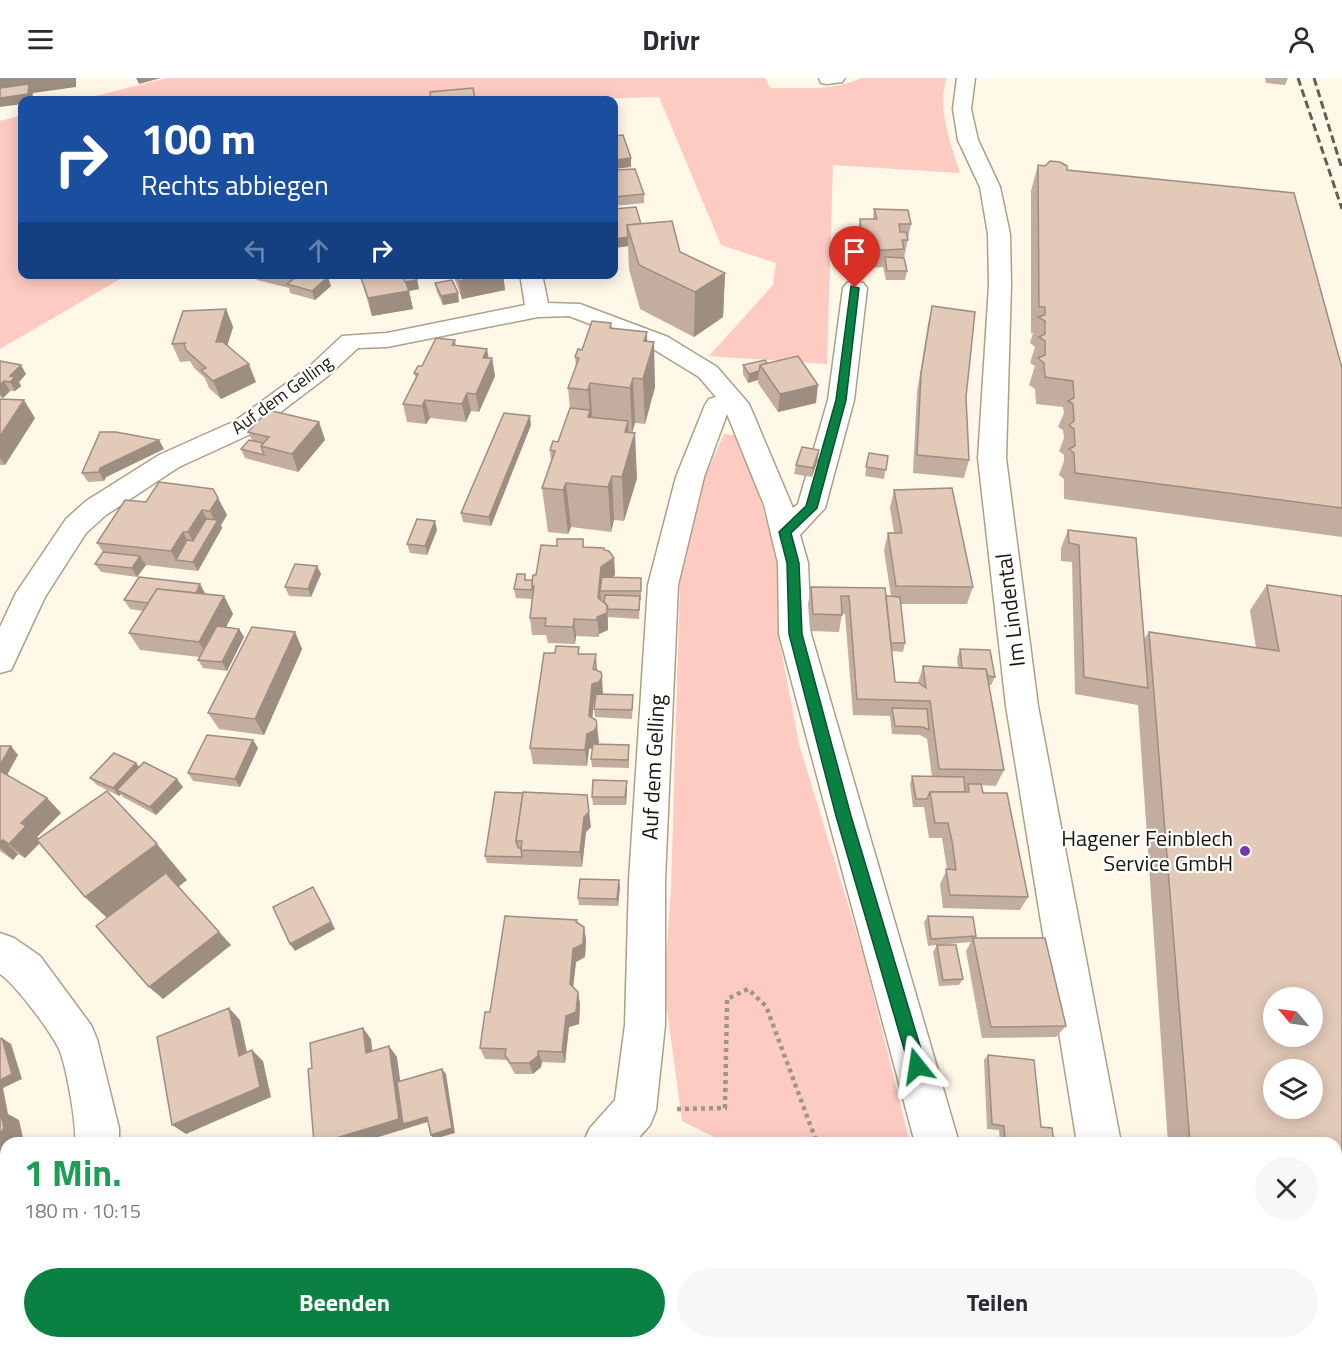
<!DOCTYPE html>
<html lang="de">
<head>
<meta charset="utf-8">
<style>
  :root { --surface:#fff; --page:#f7f7f7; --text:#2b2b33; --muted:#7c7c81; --accent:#0b8043 }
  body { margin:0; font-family:"Titillium Web",sans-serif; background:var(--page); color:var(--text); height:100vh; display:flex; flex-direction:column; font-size:22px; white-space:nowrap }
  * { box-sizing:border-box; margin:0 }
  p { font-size:20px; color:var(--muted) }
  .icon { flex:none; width:33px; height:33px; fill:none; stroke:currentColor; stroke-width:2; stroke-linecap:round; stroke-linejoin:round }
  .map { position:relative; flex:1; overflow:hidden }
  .details { position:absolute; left:0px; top:1059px; width:1342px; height:212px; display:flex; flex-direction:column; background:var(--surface); border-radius:18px 18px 0 0; box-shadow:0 3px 15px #0003 }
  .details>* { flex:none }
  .hud { position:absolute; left:18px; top:18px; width:600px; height:183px; border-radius:12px; box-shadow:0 3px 15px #0003; background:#1a4fa0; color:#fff; overflow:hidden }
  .needle { width:39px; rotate:299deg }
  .buttons { position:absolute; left:1263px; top:909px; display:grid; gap:12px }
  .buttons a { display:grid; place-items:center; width:60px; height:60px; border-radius:50%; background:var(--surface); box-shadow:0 3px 15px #0003; font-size:30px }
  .pin { position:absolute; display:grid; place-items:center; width:51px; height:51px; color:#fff; margin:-62px -26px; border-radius:50% 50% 50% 0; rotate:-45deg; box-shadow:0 0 6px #0007 }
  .pin .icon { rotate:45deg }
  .me { position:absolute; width:66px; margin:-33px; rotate:345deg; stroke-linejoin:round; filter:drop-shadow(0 0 4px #0008) }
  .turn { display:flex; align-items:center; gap:21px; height:126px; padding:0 24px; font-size:27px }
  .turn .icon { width:78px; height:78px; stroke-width:2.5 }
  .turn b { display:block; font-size:42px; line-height:51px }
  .lanes { display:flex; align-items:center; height:57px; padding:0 24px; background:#0003; justify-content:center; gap:30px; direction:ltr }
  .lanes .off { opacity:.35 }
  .round { display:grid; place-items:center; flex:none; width:63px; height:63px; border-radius:32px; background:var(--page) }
  .head { display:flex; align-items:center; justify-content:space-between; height:102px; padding:0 24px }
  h1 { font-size:36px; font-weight:700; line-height:45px; color:#1e9e55 }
  .primary-button { display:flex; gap:12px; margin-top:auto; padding:12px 24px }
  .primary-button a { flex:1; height:69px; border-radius:36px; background:var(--accent); color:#fff; font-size:24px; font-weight:700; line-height:69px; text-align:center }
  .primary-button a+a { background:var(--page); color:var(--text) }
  header { display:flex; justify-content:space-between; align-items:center; height:78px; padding:0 24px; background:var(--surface); font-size:27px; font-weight:700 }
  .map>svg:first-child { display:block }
</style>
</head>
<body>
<header><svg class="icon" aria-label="menu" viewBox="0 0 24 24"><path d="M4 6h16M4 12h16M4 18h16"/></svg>Drivr<svg class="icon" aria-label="person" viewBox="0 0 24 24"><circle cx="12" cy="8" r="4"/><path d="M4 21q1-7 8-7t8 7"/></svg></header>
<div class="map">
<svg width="1342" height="1270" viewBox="0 0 1342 1270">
  <rect width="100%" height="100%" fill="#fff7e8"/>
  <g fill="#fdcbc2">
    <path d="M167 0H765L770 10C799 10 835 13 861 0H947C936 30 951 66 960 95L833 87 827 286 709 278 773 207 776 185 721 167 659 19 550 22H80Z"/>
    <polygon points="22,37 22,196 127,197 0,271 0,43"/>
    <polygon points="724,356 734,357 751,388 777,482 778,556 799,666 864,879 910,1065 726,1065 682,1043 664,909 671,812 680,503 685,455 696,418"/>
    <polygon points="960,1264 962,1270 770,1270 769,1265"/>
  </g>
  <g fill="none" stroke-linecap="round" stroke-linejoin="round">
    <defs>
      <g id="minor">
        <polygon points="819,0 845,0 842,4 827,6 821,5"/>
        <polygon points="957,0 975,0 971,31 978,62 1000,109 1010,156 1011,207 1006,380 1038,628 1121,1065 1077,1065 1006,628 978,380 989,207 988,156 980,109 958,62 953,31"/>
        <polygon points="520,196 542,196 548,225 580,226 668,259 717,289 749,326 793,430 798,426 828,322 843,210 847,205 855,203 863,205 867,210 854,322 825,430 800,457 808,485 811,556 959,1065 915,1065 779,556 778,485 764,427 727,336 704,399 678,507 665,802 665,947 656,1032 650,1047 634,1065 583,1065 590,1050 615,1022 625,947 629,802 648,507 676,399 705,327 709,321 716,319 699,299 650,269 569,238 538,239 387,269 358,270 328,298 253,355 179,389 106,437 86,455 45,519 11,592 0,595 0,549 16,515 66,441 86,423 159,377 235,343 310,288 342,258 387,255 525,227"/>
        <path d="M0 855 14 860 40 878 91 947 97 961 119 1050V1065H75C77 1048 66 984 58 969 48 950 16 907 0 896Z"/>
        <polygon points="38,1264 86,1264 84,1270 36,1270"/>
        <polygon points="964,1264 1012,1264 1013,1270 965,1270"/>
        <rect x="1087" y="1264" width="48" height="6"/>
      </g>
    </defs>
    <use href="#minor" stroke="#aca088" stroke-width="3"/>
    <g stroke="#9d978a" stroke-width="4.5" stroke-dasharray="4 4" stroke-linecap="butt">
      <polyline points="677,1031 725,1030 727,921 748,911 766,928 817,1065"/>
      <polyline points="887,1264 889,1270"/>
    </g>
    <use href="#minor" fill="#fff" fill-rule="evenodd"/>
    <g stroke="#635e53" stroke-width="3" stroke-dasharray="8 4" stroke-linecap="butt">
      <polyline points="1298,0 1342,131"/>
      <polyline points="1314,0 1342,91"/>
    </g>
  </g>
  <g fill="#c2ad9e">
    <polygon points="1265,0 1288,0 1285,7 1266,5"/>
    <polygon points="1038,87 1067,92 1342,290 1342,459 1064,421 1064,401 1059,397 1064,383 1064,377 1059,373 1064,360 1063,352 1058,349 1064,335 1063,329 1036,326 1035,311 1029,307 1035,288 1030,285 1035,269 1030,265 1033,255 1031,255 1031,113"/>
    <polygon points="614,92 644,116 644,125 614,128"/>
    <polygon points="614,131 641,146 680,174 725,195 723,239 694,259 640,231 629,191 628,168 615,170 615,175 614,175"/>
    <polygon points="874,131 911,146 904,180 907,193 905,202 886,202 883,189 860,191 857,159 860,141 873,141"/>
    <polygon points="255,196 320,196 320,197 331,208 315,222 290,215 289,210 257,202"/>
    <polygon points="453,196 503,196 505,212 462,221"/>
    <polygon points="360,197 417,202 419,211 409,213 413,231 372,238"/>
    <polygon points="435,205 459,224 443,227 437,214"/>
    <polygon points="932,228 966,319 969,382 964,400 913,395 917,314 928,246"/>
    <polygon points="226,231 233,249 227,267 256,304 221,321 209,310 205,300 194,290 190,283 180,284 172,266"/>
    <polygon points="611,245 612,251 647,254 647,264 655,309 645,346 635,345 632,355 637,400 624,443 614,442 611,454 571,449 568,456 548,454 542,410 551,383 550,372 558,364 570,330 568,310 576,289 575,279"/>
    <polygon points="455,262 456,267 489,280 492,280 495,298 479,334 471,333 466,344 430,340 426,346 407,344 403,326 416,300 414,295 422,288"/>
    <polygon points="0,283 26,296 19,304 21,308 15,313 10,313 3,320 0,319"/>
    <polygon points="767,285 816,325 778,334 758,305 758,302 748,305 743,296 743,287"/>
    <polygon points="0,321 35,340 5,387 0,387"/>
    <polygon points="319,344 325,362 298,394 245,380 241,371 252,362 248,354"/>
    <polygon points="531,347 491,448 463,444 461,435"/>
    <polygon points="164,371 106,399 104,403 88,404 82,395"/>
    <polygon points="869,375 888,378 884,401 865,398"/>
    <polygon points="818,381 812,399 794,396 796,387"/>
    <polygon points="894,412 973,509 967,526 901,526 905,565 903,574 892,573 895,604 918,605 923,588 958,590 957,580 960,571 995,599 991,607 989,607 1004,692 996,708 981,707 983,715 1028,819 1020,832 943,830 940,806 947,791 942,760 929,760 924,729 913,729 910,706 912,698 932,699 927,660 927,661 920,657 892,656 890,638 853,637 845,536 842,536 839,554 810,553 808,526 811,509 891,518 884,472 888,455 894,455 890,430"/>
    <polygon points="218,420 227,437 221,447 222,450 198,493 146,487 137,499 101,494 95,486 103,474 97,465 146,424"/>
    <polygon points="437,452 427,477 410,475 407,466"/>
    <polygon points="1068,452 1136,460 1144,561 1149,554 1256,570 1250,532 1267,507 1342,518 1342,1270 1182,1270 1182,1264 1336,1264 1336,1065 1168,1065 1138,627 1075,616 1072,484 1061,483 1061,470"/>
    <polygon points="583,461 584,469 604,470 605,472 614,480 615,497 612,499 641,500 641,522 640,522 639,541 608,539 608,552 599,556 599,559 576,558 575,566 548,565 546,557 532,557 530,540 532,521 516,520 514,511 525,496 526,502 532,502 557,468"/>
    <polygon points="317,488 321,496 311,519 289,518 285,509"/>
    <polygon points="205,515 204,516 224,518 233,536 225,549 239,551 244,559 227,593 203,590 198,582 199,579 140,572 129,555 143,533 130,531 124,522"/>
    <polygon points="295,554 302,571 264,657 219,651 208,635"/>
    <polygon points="580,576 597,593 603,616 633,617 632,641 595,639 594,631 595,622 594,623 592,640 599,664 598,666 629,667 629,690 592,689 591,681 593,670 589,671 587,688 533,686 530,670"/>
    <polygon points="0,668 18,677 7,697 47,720 61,735 37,759 39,761 187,802 178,809 231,867 163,921 107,840 85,819 39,765 25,780 18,776 13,782 0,773"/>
    <polygon points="258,670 240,709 193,703 188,695"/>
    <polygon points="136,685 139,689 183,709 156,737 123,719 121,716 119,718 97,707 90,700"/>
    <polygon points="627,711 626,727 593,727 592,719"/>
    <polygon points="495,714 591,749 586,754 582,789 487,785 485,778"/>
    <polygon points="620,809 618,828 579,827 578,820"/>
    <polygon points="928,838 976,858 974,860 1066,948 1056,959 982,960 966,873 971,864 937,867 963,901 959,907 939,908 933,874 937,867 928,868 924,844"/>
    <polygon points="577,842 578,845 584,849 586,862 585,879 576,884 573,909 578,914 580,926 579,946 569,949 565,985 542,984 541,989 533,996 515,996 507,982 485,981 480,970 490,934"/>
    <polygon points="988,977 1041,1049 1054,1065 1000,1065 999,1052 987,1051 984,982"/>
    <polygon points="1013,1264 1093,1264 1094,1270 1014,1270"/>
  </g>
  <g fill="#9e8d81">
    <polygon points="0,0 76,0 76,9 33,15 32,22 22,22 22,26 0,29"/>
    <polygon points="136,0 161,0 139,6"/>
    <polygon points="631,80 631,89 614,91 614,82"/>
    <polygon points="628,159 628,168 615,170 614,161"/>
    <polygon points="725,195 723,239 694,259 695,214"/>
    <polygon points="291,196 305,196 295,208"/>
    <polygon points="490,196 503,196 505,212 462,221 459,203"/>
    <polygon points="328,199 331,208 315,222 312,213"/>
    <polygon points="417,202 419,211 409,213 413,231 372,238 368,220 404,204"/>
    <polygon points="458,215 459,224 443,227 441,218"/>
    <polygon points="226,231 233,249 223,282 216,264"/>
    <polygon points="647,254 648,287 654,264 655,309 645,346 643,301 644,263"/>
    <polygon points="487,271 490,286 492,280 495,298 479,334 476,316 483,280"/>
    <polygon points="249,286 256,304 221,321 213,303"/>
    <polygon points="21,287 26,296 19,304 21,308 15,313 10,304 10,298"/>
    <polygon points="759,293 758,302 748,305 749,296"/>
    <polygon points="633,300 635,345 632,355 630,310"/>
    <polygon points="4,303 10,313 3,320 0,316 0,307"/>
    <polygon points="590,305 593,350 588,339 590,334 588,312"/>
    <polygon points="818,307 816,325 778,334 780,316"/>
    <polygon points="467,315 471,333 466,344 462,326"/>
    <polygon points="24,322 35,340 5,387 0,380 0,358"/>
    <polygon points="425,322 430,340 426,346 422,328"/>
    <polygon points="530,338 531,347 491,448 489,439"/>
    <polygon points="628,343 629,375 635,355 637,400 624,443 622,399 625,354"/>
    <polygon points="319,344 325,362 298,394 292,376"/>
    <polygon points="159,362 164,371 106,399 104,403 99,394 100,390"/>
    <polygon points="819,372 818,381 812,399 813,390"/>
    <polygon points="612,398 614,442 611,454 608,409"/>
    <polygon points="566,405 571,449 568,456 563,412"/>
    <polygon points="218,420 227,437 221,447 222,450 198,493 193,484 216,445 210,433"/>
    <polygon points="202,432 211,449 198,472 188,454"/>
    <polygon points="435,443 437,452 427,477 425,468"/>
    <polygon points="183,454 192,471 176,482 171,473"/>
    <polygon points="604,470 606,486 614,480 615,497 603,506 600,513 601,521 599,537 598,520"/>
    <polygon points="140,478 146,487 137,499 132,490"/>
    <polygon points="317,488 321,496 311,519 308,511"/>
    <polygon points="200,506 205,515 196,532 192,523"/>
    <polygon points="224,518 233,536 209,581 199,564"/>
    <polygon points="607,527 608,552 599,556 599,559 597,539"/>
    <polygon points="574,541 576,558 575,566 573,549"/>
    <polygon points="239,551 244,559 227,593 222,584"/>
    <polygon points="295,554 302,571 264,657 255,641"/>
    <polygon points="596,576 597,593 602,599 603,616 601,621 594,623 591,654 597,648 599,664 596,669 589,671 587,688 585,672"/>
    <polygon points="253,662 258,670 240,709 235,701"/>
    <polygon points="11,668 18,677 3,704 0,706 0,687"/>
    <polygon points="136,685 142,693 117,712 121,716 119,718 113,710"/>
    <polygon points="177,701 183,709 156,737 150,729"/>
    <polygon points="627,703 627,711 626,727 625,719"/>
    <polygon points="587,717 591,749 586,754 582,789 580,774"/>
    <polygon points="47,720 61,735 37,759 42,763 25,780 9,766 21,745"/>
    <polygon points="3,762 18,776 13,782 0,770 0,764"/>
    <polygon points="157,766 187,802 121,853 85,819"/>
    <polygon points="619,802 620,809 618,828 617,821"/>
    <polygon points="313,809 335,851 295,873 290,866"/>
    <polygon points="584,849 586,862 585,879 576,884 572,918 570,906 573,871"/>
    <polygon points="219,854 231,867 163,921 149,909"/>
    <polygon points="578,914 580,926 579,946 569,949 565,985 562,974 566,938"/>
    <polygon points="229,930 240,942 250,988 239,978"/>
    <polygon points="363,950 371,961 374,986 366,975"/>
    <polygon points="2,960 11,966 22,1001 3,1010 8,1036 19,1042 23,1060 20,1065 6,1065 6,1077 0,1080 0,1002"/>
    <polygon points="389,968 397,979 406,1045 427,1039 431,1043 359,1065 320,1065"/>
    <polygon points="252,972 263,983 271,1019 186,1056 172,1047"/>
    <polygon points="538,973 542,984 541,989 533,996 529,985"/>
    <polygon points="442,991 446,996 455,1055 434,1061 431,1057"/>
    <polygon points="421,1264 428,1264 429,1270 421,1270"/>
  </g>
  <g fill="#e2c9b8" stroke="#9e8d81" stroke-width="1.5" fill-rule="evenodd">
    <polygon points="29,6 28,16 0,20 0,10"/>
    <polygon points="473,10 475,22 431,22 430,14"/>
    <polygon points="623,57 631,80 614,82 614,58"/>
    <polygon points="1050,83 1060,84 1067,88 1067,92 1294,115 1342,290 1342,430 1075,395 1074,375 1069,371 1075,368 1074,351 1069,347 1074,343 1073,326 1068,323 1074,320 1073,303 1045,299 1044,285 1038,280 1045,277 1045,263 1039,259 1045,256 1045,243 1038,239 1045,237 1045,229 1039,229 1038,87 1045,88"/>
    <polygon points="635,91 644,116 614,119 614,92"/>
    <polygon points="636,129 641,146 627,147 628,159 614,161 614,131"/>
    <polygon points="874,131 908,132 911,146 899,146 900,154 906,154 908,162 902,162 904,171 863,173 860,141 877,141"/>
    <polygon points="672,143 680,174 725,195 695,214 639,187 627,147"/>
    <polygon points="885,179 904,180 907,193 887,193"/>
    <polygon points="300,196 318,196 328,199 312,213 287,206"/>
    <polygon points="364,196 403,196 409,213 368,220 360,197"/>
    <polygon points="403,196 415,196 417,202 405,204"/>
    <polygon points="456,196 490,196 459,203"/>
    <polygon points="452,202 458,215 441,218 435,205"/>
    <polygon points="932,228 975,234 966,319 969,382 917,377 921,296"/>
    <polygon points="226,231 216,264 223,264 249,286 213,303 201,292 206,290 186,272 184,266 186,265 172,266 183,233"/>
    <polygon points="592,243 611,245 610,250 647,254 644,263 654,264 643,301 633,300 630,310 590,305 588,312 568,310 579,280 575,279 578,271 582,272"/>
    <polygon points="436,260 455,262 452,267 487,271 483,280 492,280 476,316 467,315 462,326 425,322 422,328 403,326 418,296 414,295 418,288 422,288"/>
    <polygon points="798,278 818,307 780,316 760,287"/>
    <polygon points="765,282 767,285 760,287 759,293 749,296 743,287"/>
    <polygon points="0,283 21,287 10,298 15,299 10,304 4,303 0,307"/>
    <polygon points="0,321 24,322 0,358"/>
    <polygon points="570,330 590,332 588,339 628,343 625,354 635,355 622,399 612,398 608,409 566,405 563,412 542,410 555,373 550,372 553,363 558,364"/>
    <polygon points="268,332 319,344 292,376 261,368 269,359 248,354"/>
    <polygon points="504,335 530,338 489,439 461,435"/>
    <polygon points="100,354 116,354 159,362 100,390 99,394 82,395"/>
    <polygon points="249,362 263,365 261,368 264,377 241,371"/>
    <polygon points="802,369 819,372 813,390 796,387"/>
    <polygon points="869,375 888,378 886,392 866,389"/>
    <polygon points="159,404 213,411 218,420 210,433 202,432 188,454 183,454 171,473 97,465 125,422 146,424"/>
    <polygon points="952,410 973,509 896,508 888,455 902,455 894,412"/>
    <polygon points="206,441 218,442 193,484 176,482 187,462 193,463"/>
    <polygon points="417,441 435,443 425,468 407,466"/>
    <polygon points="1068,452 1136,460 1148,610 1084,599 1079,467 1069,465"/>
    <polygon points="557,461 583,461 583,469 604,470 604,472 609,473 614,480 601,489 598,520 607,527 607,535 597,539 597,542 574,541 573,549 545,548 546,540 530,540 534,508 532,508 532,504 533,497 536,497 541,467 557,468"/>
    <polygon points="103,474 140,478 132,490 95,486"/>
    <polygon points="295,486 317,488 308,511 285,509"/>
    <polygon points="517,496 525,496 525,502 532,502 532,512 514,511"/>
    <polygon points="139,499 200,506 196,515 157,511 148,525 124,522"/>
    <polygon points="602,499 641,500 641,513 600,513"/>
    <path d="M1267 507 1342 518V1270H1207L1206 1264H1336V1065H1190L1149 554 1279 573ZM1274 920H1312V958H1274ZM1274 992H1312V1030H1274Z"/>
    <polygon points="811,509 885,510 895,604 919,605 926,610 923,588 986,591 1004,692 939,691 930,623 857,621 849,518 841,518 842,537 813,536"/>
    <polygon points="157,511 224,518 199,564 129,555"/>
    <polygon points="605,517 640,518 639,532 608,531 607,527 604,524"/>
    <polygon points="886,518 900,519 905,565 891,565"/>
    <polygon points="217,548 239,551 222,584 198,582"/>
    <polygon points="252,549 295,554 255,641 208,635"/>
    <polygon points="556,568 579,569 578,576 596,576 593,591 601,594 602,599 599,604 592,606 589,638 596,642 597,648 594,653 587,656 585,672 530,670 544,575 555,575"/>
    <polygon points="960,571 990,572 995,599 988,598 986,591 962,590"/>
    <polygon points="596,616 633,617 632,632 594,631"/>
    <polygon points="892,630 927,631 929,652 923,649 895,648"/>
    <polygon points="207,657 253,662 235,701 188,695"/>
    <polygon points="593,666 629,667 628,682 591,681"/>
    <polygon points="0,668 11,668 0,687"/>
    <polygon points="114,675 136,685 113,710 90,700"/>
    <polygon points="144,684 177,701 150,729 117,712"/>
    <polygon points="0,693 47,720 21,745 26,748 9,766 3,762 0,764"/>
    <polygon points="912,698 964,699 965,714 930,714 927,721 916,721"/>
    <polygon points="593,702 627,703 625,719 592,719"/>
    <polygon points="968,706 981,706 983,715 1007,715 1028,819 950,817 946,791 956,792 952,763 948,745 935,745 930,714 969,714"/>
    <polygon points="107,713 157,766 85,819 37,762"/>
    <polygon points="495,714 523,715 516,763 518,770 521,770 522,779 485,778"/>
    <polygon points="523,714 587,717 589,734 584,739 580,774 521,772 522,763 516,763"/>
    <polygon points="166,795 219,854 149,909 96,848"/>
    <polygon points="580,801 619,802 617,821 578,820"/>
    <polygon points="313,809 331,844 290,866 273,829"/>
    <polygon points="505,838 577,842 576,844 584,849 583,866 573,871 570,906 578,914 576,934 566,938 562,974 538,973 538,978 529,985 510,985 505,977 506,971 480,970 485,934 490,934"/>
    <polygon points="928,838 973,839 976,858 931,861"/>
    <polygon points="973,860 1045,860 1066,948 991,949"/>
    <polygon points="937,867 956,867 963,901 943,902"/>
    <polygon points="229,930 239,978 252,972 260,1009 172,1047 157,959"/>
    <polygon points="363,950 366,975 389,968 399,1041 320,1065 314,1065 308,991 312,990 310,965"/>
    <polygon points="2,960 12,996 0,1002 0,961"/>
    <polygon points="988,977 1034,982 1041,1049 1052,1050 1054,1065 1005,1065 1004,1048 992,1046"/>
    <polygon points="442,991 452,1050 431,1057 427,1039 403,1046 397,1004"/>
    <polygon points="0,1032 4,1050 0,1056"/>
    <polygon points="291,1264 421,1264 421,1270 274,1270"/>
    <polygon points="501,1264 587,1264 589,1270 502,1270"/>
    <polygon points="1025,1264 1093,1264 1094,1270 1026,1270"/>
  </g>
  <polygon fill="#0b8043" stroke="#07532c" stroke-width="1.5" points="851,208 859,210 846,322 817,430 791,455 799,485 802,556 851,738 926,988 923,994 917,997 911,994 909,988 836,738 789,556 787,485 779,454 806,428 836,322"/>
  <circle fill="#7537ad" stroke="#fff" stroke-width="2" cx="1245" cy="773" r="6"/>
  <g text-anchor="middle" stroke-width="4.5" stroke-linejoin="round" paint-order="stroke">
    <g font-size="18" fill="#1a160c" stroke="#fff">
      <text transform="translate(282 317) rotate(-36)" y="6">Auf dem Gelling</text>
    </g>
    <g font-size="22" fill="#1a160c" stroke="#fff">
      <text transform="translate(1010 532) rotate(-97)" y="8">Im Lindental</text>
      <text transform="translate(653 689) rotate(-87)" y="8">Auf dem Gelling</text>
    </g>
    <g font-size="22" fill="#1a160c" stroke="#fff" text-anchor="end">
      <text x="1233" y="768">Hagener Feinblech<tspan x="1233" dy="25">Service GmbH</tspan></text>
    </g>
  </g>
</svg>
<div class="buttons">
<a><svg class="needle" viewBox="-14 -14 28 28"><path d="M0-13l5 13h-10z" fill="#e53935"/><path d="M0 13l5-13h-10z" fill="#7c7c81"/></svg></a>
<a><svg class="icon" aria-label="layers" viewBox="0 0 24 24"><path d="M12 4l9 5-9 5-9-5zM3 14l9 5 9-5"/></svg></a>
</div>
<div class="pin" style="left:855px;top:210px;background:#d93025"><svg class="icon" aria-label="arrive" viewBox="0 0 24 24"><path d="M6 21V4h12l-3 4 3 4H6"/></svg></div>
<svg class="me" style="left:917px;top:988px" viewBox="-20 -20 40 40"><path d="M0-17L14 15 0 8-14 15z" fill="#0b8043" stroke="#fff" stroke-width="4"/></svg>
<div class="hud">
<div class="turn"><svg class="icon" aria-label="right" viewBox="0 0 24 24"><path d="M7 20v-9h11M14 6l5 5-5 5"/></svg><div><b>100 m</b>Rechts abbiegen</div></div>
<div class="lanes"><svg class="icon off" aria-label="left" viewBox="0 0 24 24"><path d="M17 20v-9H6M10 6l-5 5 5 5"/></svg><svg class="icon off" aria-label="ahead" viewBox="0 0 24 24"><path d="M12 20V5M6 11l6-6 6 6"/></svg><svg class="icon" aria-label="right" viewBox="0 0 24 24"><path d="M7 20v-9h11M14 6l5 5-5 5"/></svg></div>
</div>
<section class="details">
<div class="head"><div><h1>1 Min.</h1><p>180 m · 10:15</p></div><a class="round"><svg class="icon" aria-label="close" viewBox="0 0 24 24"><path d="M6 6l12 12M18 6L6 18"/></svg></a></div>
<div class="primary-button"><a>Beenden</a><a>Teilen</a></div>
</section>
</div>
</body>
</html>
